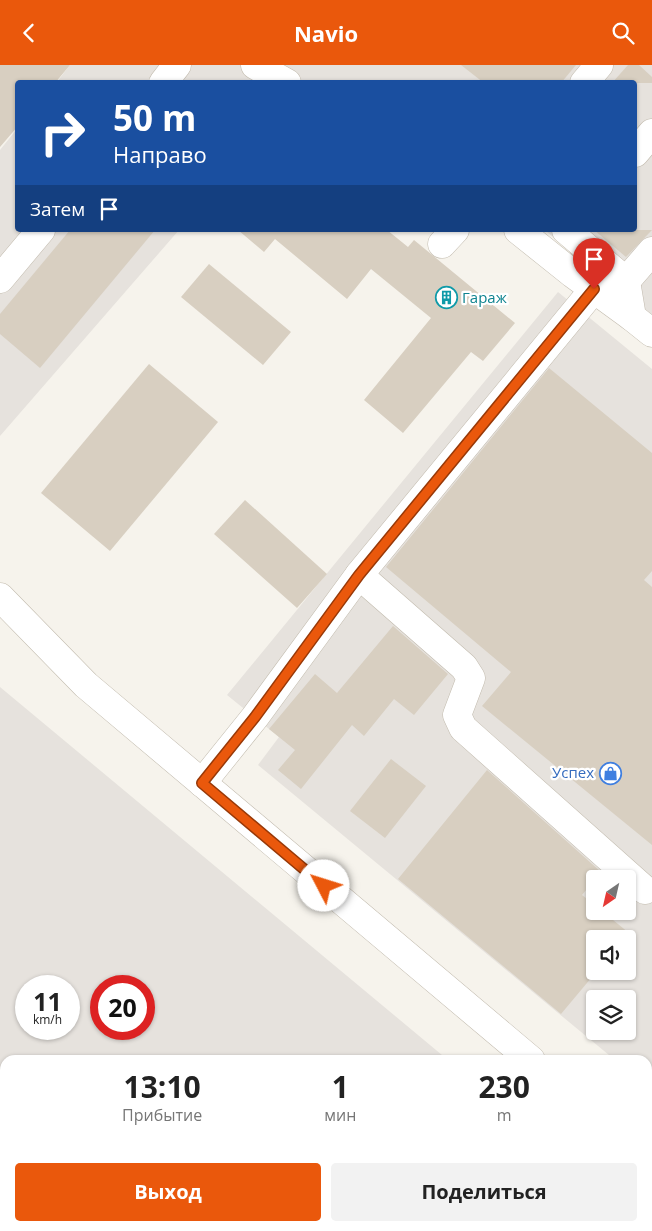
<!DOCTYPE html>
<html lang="ru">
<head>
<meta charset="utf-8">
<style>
  :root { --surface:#fff; --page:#f2f2f2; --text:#222; --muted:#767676; --accent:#ea580c }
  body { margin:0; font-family:"Open Sans",sans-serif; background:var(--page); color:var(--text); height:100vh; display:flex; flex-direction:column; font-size:19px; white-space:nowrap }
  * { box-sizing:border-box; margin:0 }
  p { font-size:16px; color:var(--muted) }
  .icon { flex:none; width:28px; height:28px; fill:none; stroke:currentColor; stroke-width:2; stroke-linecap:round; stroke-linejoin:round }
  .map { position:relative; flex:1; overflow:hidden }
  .details { position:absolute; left:0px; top:990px; width:652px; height:176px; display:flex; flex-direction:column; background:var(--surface); border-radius:15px 15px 0 0; box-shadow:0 1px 4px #0004 }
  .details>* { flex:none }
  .banner { position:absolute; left:15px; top:15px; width:622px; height:152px; border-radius:5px; box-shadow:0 1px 4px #0004; background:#1a4fa0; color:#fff; overflow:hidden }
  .needle { width:32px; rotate:214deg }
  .buttons { position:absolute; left:586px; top:805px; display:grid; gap:10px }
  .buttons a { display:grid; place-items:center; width:50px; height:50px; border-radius:5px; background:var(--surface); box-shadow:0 1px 4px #0004; font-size:25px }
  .speed { position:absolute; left:15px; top:910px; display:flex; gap:10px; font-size:25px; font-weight:700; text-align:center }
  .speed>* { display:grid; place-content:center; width:65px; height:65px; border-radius:50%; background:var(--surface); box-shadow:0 1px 4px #0004; line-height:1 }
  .speed small { font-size:12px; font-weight:400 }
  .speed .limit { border:8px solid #d22; background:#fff; color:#111 }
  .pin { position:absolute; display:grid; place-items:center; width:42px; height:42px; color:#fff; margin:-51px -21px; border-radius:50% 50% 50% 0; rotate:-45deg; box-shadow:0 0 5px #0007 }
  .pin .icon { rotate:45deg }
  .me { position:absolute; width:55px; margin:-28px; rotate:310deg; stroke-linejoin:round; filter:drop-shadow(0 0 4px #0008) }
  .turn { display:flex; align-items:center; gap:18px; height:105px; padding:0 15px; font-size:22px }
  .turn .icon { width:65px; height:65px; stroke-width:2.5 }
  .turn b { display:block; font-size:35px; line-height:42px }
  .then { display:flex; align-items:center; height:48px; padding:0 15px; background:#0003; gap:10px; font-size:19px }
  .eta { display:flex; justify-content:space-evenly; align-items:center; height:85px; text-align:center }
  .eta b { font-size:30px; font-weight:700; line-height:35px }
  .button { display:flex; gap:10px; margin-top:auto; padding:10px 15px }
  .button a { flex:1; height:58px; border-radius:5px; background:var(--accent); color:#fff; font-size:20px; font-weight:700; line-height:58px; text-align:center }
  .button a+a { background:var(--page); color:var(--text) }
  header { display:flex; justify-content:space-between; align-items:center; height:65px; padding:0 15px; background:var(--accent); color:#fff; font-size:22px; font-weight:700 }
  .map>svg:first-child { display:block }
</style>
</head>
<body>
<header><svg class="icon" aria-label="back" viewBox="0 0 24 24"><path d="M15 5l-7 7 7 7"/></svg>Navio<svg class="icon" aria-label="search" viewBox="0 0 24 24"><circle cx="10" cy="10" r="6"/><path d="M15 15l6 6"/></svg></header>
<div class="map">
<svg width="652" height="1166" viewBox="0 0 652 1166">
  <rect width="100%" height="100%" fill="#f6f3ec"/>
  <g fill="#e6e2dd" fill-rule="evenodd">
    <polygon points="70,0 652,0 652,251 583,198 545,165 635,165 635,18 56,18"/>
    <polygon points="17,64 18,165 179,165 0,371 0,85"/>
    <path d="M558 227 652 304V1027L648 1023V995H615L258 700 279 672 227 630ZM595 814H628V846H595ZM595 874H628V906H595ZM595 934H628V966H595Z"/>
    <path d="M0 622 448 995H5V1161H530L526 1166H0ZM26 921H69V964H26ZM101 921H144V964H101Z"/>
  </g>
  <polygon fill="#d2eab5" points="288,1161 530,1161 526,1166 284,1166"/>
  <g fill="#d8cfc1">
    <polygon points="0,0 70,0 55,18 18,18 18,61 0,82"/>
    <polygon points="461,0 576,0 561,18 484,18"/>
    <polygon points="628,0 639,0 652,12 652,18 612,18"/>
    <polygon points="70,165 155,165 40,303 0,269 0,249"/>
    <polygon points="238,165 387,165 408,182 414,175 515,258 483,296 471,287 403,368 364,335 431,253 371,204 347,234 275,174 264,187"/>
    <polygon points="594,165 652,165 626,192"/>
    <polygon points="209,199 291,267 263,300 181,232"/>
    <polygon points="149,299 218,357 110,486 41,428"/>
    <polygon points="549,303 652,388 652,506 644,515 652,522 652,780 482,641 511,607 386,502"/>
    <polygon points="245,435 327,509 297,543 214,469"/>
    <polygon points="393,561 448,609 414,650 394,634 364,671 352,660 301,724 278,705 295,685 269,664 315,609 337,628"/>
    <polygon points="391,694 426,721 385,773 350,746"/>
    <polygon points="487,705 601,807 582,830 595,840 595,846 602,846 629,868 624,874 595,874 595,906 597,906 561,949 398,814"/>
  </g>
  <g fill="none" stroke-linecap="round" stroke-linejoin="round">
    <defs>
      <g id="minor">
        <polyline points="255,0 287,18"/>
        <polyline points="163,18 177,0"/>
        <polyline points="584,18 599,0"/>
        <polyline points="635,88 652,68"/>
        <polyline points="518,165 573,209 632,252"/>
        <polyline points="566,165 626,216 632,252 652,268"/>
        <polyline points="442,179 455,165"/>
        <polyline points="0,214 41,165"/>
        <polyline points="626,216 652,186"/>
        <polyline points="594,224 359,510 464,602 471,613 457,650 463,663 645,825"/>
        <polyline points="0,532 86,620 531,995"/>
        <polyline points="202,718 255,652 359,510"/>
        <polyline points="648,1035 652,1029"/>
        <polyline points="648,1094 652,1098"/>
      </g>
    </defs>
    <use href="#minor" stroke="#c2bbae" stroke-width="29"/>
    <use href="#minor" stroke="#fff" stroke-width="28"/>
  </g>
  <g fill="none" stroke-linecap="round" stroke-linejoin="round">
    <defs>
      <polyline id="route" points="324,821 202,718 255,652 359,510 594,224"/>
    </defs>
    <use href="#route" stroke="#983908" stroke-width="12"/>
    <use href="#route" stroke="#ea580c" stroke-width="9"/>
  </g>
  <defs>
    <symbol id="building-ring" viewBox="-11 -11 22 22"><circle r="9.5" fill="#fff" stroke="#0f9aa8" stroke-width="1.5"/><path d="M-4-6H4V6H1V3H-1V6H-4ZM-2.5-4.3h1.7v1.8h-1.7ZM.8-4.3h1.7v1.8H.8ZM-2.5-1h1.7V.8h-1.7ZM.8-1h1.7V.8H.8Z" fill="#0f9aa8"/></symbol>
    <symbol id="shop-ring" viewBox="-11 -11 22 22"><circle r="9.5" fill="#fff" stroke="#3f7fe0" stroke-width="1.5"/><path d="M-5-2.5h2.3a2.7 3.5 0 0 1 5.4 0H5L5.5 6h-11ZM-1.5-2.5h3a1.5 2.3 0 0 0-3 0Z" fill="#3f7fe0"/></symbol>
  </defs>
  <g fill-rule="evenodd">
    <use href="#building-ring" x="434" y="220" width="25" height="25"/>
    <use href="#shop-ring" x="598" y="696" width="25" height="25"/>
  </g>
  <g text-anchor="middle" stroke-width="4.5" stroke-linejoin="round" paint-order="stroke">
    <g font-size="15" fill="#0d838f" stroke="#fff" text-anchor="start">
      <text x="462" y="238">Гараж</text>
    </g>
    <g font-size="15" fill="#366cbe" stroke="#fff" text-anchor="end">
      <text x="594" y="713">Успех</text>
    </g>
  </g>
</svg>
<div class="buttons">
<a><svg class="needle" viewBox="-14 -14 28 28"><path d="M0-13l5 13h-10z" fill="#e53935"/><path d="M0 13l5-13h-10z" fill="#767676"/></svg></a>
<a><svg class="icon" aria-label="sound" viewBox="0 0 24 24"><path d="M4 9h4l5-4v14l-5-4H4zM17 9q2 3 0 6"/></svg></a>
<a><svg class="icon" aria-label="layers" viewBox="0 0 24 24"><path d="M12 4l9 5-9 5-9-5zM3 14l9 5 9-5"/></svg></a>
</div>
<div class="speed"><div>11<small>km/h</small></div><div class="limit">20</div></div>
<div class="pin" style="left:594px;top:224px;background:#d93025"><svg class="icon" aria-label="arrive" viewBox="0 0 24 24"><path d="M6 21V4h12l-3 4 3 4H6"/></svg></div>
<svg class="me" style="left:324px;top:821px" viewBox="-20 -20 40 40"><circle r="19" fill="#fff"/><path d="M0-13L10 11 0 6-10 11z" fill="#ea580c"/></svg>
<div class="banner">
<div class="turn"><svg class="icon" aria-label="right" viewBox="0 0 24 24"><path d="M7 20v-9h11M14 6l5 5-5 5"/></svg><div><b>50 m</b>Направо</div></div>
<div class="then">Затем<svg class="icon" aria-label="arrive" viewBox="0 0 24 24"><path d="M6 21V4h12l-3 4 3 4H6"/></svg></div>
</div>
<section class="details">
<div class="eta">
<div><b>13:10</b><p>Прибытие</p></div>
<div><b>1</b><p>мин</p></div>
<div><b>230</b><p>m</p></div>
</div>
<div class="button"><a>Выход</a><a>Поделиться</a></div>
</section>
</div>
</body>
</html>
